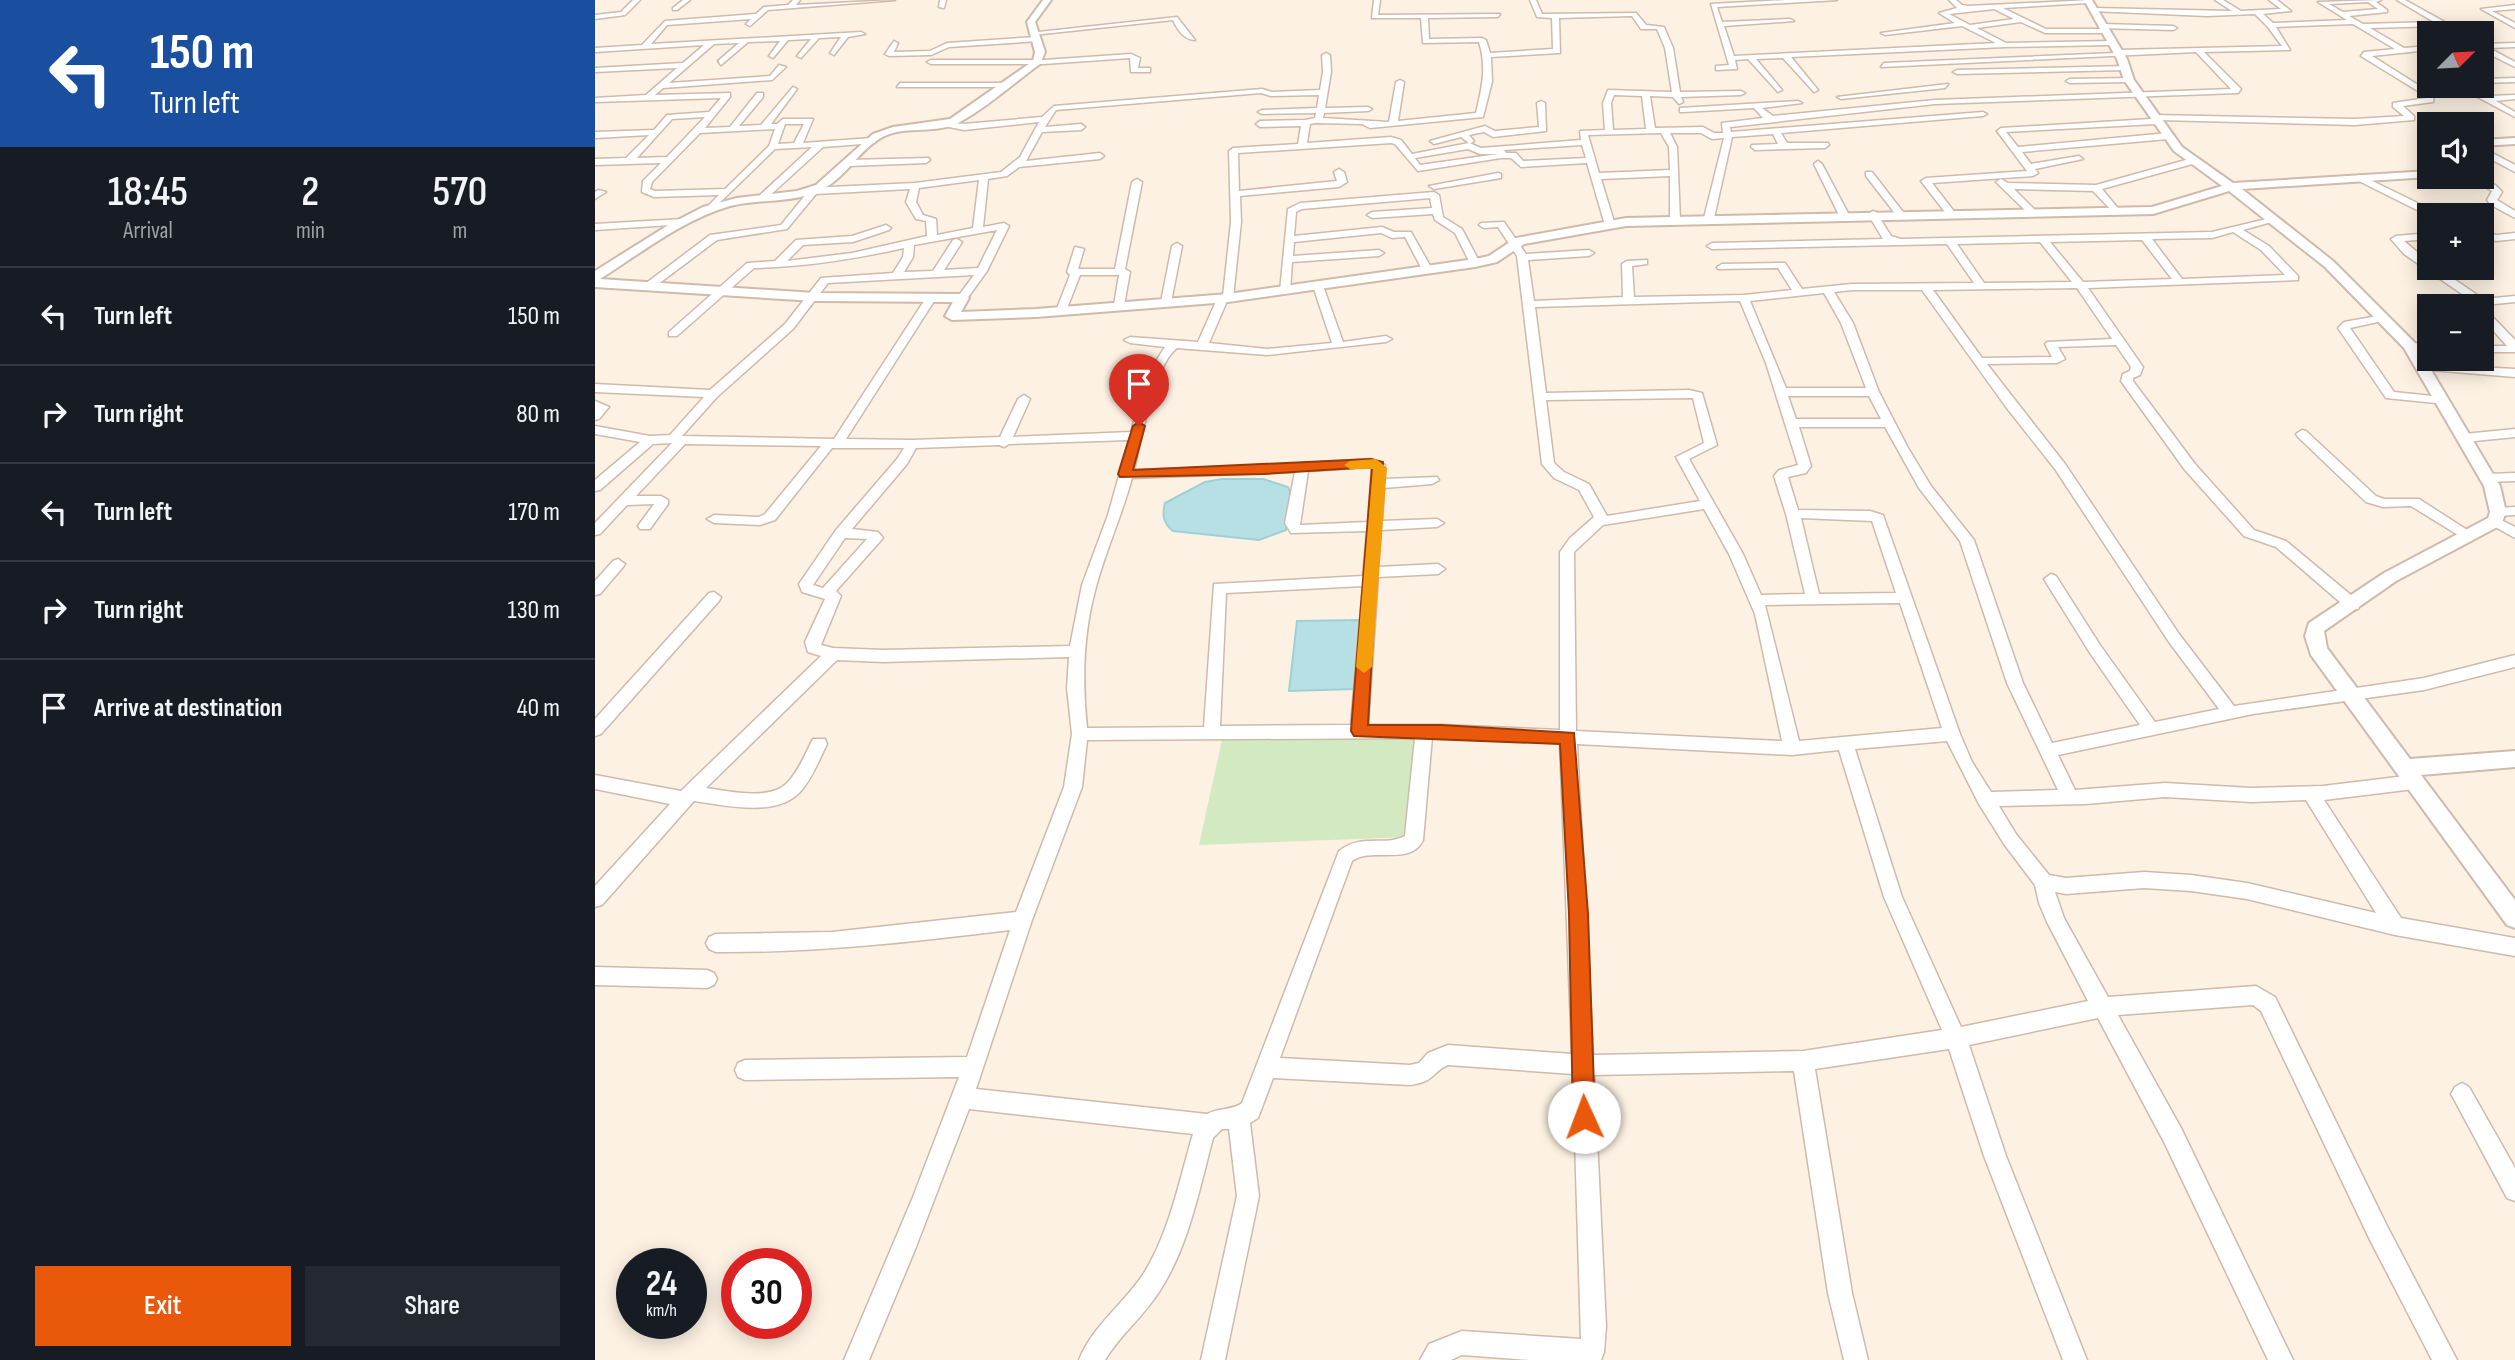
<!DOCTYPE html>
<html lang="en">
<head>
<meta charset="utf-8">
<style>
  :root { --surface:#171b24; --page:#242831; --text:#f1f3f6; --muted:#9ea1a6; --line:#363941; --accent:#ea580c }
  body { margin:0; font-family:"Sofia Sans Condensed",sans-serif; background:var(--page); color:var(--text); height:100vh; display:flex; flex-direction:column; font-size:26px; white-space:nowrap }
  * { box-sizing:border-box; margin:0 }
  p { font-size:23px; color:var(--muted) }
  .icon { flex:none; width:38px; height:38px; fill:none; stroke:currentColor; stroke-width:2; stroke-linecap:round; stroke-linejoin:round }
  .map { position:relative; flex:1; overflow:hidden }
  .sheet { display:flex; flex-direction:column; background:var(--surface); width:595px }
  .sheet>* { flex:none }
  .guide { background:#1a4fa0; color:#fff; overflow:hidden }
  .needle { width:46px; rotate:66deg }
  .controls { position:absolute; left:1822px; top:21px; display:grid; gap:14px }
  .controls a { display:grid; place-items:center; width:77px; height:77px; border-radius:0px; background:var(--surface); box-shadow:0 4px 18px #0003; font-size:35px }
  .speed { position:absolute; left:21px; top:1248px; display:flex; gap:14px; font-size:35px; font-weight:700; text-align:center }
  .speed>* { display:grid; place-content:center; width:91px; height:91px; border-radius:50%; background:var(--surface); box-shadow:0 4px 18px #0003; line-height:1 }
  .speed small { font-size:18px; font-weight:400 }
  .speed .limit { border:10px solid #d22; background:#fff; color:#111 }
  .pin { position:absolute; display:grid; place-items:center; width:60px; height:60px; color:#fff; margin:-72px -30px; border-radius:50% 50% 50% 0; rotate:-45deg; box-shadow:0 0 7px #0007 }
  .pin .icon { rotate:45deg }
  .me { position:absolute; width:77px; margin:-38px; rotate:358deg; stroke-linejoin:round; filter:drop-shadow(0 0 5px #0008) }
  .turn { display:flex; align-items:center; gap:24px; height:147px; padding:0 35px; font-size:32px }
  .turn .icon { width:91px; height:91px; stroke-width:2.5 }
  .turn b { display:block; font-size:49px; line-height:60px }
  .eta { display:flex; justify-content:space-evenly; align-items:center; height:119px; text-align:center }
  .eta b { font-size:42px; font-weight:600; line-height:49px }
  .cta { display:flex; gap:14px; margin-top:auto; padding:14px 35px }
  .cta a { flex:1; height:80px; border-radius:0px; background:var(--accent); color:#fff; font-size:28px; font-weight:600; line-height:80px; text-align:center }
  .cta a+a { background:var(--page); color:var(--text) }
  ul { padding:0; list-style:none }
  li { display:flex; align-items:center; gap:21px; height:98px; padding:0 35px; border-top:2px solid var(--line) }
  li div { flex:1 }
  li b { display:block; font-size:26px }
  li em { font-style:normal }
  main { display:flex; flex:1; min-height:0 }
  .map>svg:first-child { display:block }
</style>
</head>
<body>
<main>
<section class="sheet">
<div class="guide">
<div class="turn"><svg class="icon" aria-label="left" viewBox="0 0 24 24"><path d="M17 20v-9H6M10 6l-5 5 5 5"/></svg><div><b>150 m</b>Turn left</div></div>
</div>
<div class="eta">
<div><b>18:45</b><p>Arrival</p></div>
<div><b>2</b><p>min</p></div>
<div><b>570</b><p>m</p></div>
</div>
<ul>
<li><svg class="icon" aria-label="left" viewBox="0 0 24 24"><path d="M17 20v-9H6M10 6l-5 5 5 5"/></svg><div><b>Turn left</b></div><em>150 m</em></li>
<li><svg class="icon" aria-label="right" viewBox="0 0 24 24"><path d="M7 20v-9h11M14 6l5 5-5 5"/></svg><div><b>Turn right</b></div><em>80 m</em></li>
<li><svg class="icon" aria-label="left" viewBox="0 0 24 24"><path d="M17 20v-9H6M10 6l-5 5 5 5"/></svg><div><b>Turn left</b></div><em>170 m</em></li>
<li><svg class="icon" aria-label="right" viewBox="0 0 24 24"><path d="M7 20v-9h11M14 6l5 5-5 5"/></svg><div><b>Turn right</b></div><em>130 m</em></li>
<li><svg class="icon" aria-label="arrive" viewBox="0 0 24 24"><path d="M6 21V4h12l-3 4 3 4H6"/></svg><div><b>Arrive at destination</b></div><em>40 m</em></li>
</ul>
<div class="cta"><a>Exit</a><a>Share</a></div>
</section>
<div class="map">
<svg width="1920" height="1360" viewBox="0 0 1920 1360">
  <rect width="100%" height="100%" fill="#fcf1e2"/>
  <polygon fill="#d3e9c1" points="819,739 814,837 604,845 627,740"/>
  <g fill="#b7e0e5" stroke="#9ed0d6" stroke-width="2">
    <path d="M627 479H668L693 487 695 492 691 530 664 540 578 531C568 523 567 515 570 503L610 482Z"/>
    <polygon points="765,620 760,689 694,691 702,621"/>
  </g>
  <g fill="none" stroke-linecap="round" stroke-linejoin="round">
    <defs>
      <g id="minor">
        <polygon points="38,0 45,0 30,15 0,19 0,15 26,12"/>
        <polygon points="88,0 95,0 82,10 78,10 78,8"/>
        <path d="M198 0H205L201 5 300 0 173 10 155 26 151 24 156 19 72 25 56 44 266 32 270 34 253 37 239 55 235 53 246 37 224 38 206 58 202 56 216 39 193 40 178 58 174 56 185 41 153 42 126 65 123 61 144 43 119 44 74 83 175 76 184 65 191 67 177 80 68 88 60 95 135 93V97L110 128 135 127 162 93H168V97L144 126 166 125 198 87 202 89 176 124H182L188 119H218L208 143 277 138 280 139V143L228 147 171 199H165V195L217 147 180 149 115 212 110 209 124 195 59 197 47 192 48 181 66 163 0 165V159L31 158 54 135 0 138V132L59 130 72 115 114 112 126 98 0 102V98L51 95 82 68 0 72V68L88 63 109 45 0 52V48L47 45 70 21 161 14 169 7 193 5ZM110 117 72 157 42 158 77 119ZM190 124H209L199 143 183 144ZM180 129 174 146 130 189 60 191 55 189 57 182 105 133Z"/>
        <polygon points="345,0 351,0 349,8 344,7"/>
        <path d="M779 0H785L783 15 905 14 903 17 833 18 834 39 887 38 891 40 895 53 958 49 957 18 942 17 935 0H941L947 14 1041 13 1051 25 1069 27 1078 48 1085 92 1146 91 1150 93 1146 95 1086 97 1088 102 1084 104 1078 97 1055 96 1060 128 1108 127 1119 133H1128L1127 123 1168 118 1159 108 1088 112H1085V108L1203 101 1207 103 1167 108 1178 116 1340 100 1636 89 1601 52 1286 67 1289 63 1520 53 1523 50 1687 46 1672 26 1660 14 1612 16 1496 11 1498 8 1637 11 1620 0H1628L1646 11 1686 9 1674 0H1682L1696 11 1668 14 1678 23 1752 20 1723 2 1786 0 1781 2 1792 10V12L1754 16 1768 24 1839 22 1802 0H1810L1866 31V33H1858L1846 26 1775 28 1809 48 1834 46V50L1777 56 1839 95 1838 102 1808 106 1819 116V120L1760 125 1564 120 1561 124 1411 132 1423 147 1573 133 1577 136 1573 139 1427 152 1436 164 1484 156 1488 159 1440 169 1443 173 1438 176 1337 183 1361 214 1356 217 1353 216 1326 181 1331 178 1432 171 1402 131 1406 128 1556 119 1555 117 1559 115 1760 119 1809 116 1798 107V103L1831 98V96L1766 56 1769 52 1800 49 1758 24 1681 27 1695 50 1609 52 1646 89 1643 93 1340 104 1135 127 1136 132 1388 112 1392 114 1388 116 1186 133 1192 143H1233L1234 145 1230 148 1160 150 1156 147 1157 145 1183 144 1178 134 1137 137 1119 218 1114 221 1109 218 1129 138 1117 139 1106 133H1075L1082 147 1085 220 1080 223 1075 220V176L1006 179 1020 225 1015 228 1010 225 992 163 926 167 916 158H906L823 171 800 144 796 143 643 153 644 191 742 181 739 172 744 169 749 172 752 182 744 187 645 196 646 222 638 298 632 301 614 343 672 349 737 343 718 286 723 283 728 286 748 342 791 336 797 339 791 342 672 355 582 348C558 367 547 439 539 470L669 466 776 459 790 465 789 479 842 477 844 480 837 484 789 488 787 521 842 519 849 523 842 527 786 530 783 567 843 564 850 569 843 574 783 577 773 725H846L965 730V552L975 538 999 517 984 490 959 478 947 464 922 256 903 227 889 228 884 225 886 223 909 222 931 254 994 250 999 253 994 256 933 260 939 301 1028 297 1027 264 1032 261 1052 260V264L1037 266 1039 297 1149 295 1197 290 1183 268 1123 269 1122 267 1127 264 1190 263 1207 289 1257 284 1379 283 1352 244 1117 249 1112 246 1117 243 1288 239 1273 214 1278 211 1281 212 1296 236 1306 239 1617 232 1680 217V221L1648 230 1674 246 1703 276V280L1493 288 1548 367 1545 375 1538 378V381L1600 464 1659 530 1691 541 1763 601 1765 605 1763 609H1753L1681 547 1649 536 1590 470 1526 381 1528 374 1535 371 1536 367 1521 345 1463 347 1470 359 1462 363 1392 364 1470 464 1584 634 1639 706 1829 678 1920 655V667L1829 690 1658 714 1463 755 1480 790 1570 783 1656 788 1728 786 1819 775 1825 777 1828 782 1825 787 1819 789 1729 800 1806 918 1920 938V956L1800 935 1652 899 1596 891 1549 888 1471 894 1460 892 1469 918 1513 997 1661 986 1680 997 1791 1224 1862 1360H1837L1775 1240 1666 1011 1658 1005 1523 1015 1586 1128 1698 1360H1673L1570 1144 1503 1018 1374 1045 1411 1156 1492 1360H1468L1389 1156 1354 1049 1220 1069 1257 1293 1273 1360H1249L1233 1293 1199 1071 999 1075 1011 1326 1009 1352 1006 1360H935L867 1355 856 1360H825L834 1344 867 1331 986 1339 978 1074 853 1065C835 1073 842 1081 815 1085L678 1078 663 1118 655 1123 664 1196 630 1360H606L642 1196 634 1129H627L618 1138C604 1190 594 1246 564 1292 548 1317 525 1335 510 1360H484C498 1325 529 1304 549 1273 575 1231 584 1181 598 1134L374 1109 319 1252 274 1360H249L318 1197 364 1077 150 1080 143 1077 140 1070 143 1063 150 1060 372 1057 415 930C317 942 220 953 121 952L114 949 111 943 114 937 121 934 237 932 421 912 469 787 477 734 472 688 474 657 288 662 242 660 111 788C133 791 175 801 192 783 204 771 210 754 218 739H230L232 744C224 760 217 779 205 792 181 818 129 805 99 801L7 905 0 907V886L75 804 0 789V775L86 791 226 656 213 652 210 642 230 599 207 592 204 584 241 530 302 459 309 448H237L180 520 165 525 119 523 112 519 119 515 164 517 170 514 226 446 90 444 41 496H66L73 500V504L55 529H45L43 526 59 504 32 505 5 534 0 535V523L77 443 58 444 5 490 0 491V480L45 442 0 434V426L55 436 75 435 109 397 0 392V384L115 390 190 324 226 278 298 273 308 257 309 248C259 259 210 267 159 268L82 336H74V332L152 263 180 261 201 240 257 236 291 225 296 228 294 230 258 242 208 245 192 261 257 253 332 236 331 221 321 219 311 202 315 189 221 194 192 229 122 240 58 288H50V284L115 235 186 225 212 193V189L215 188 320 183 406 172 425 157 444 122 369 130 349 126V122L369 124 447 117 459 106 667 89 677 92 725 90 728 72 727 55 731 53 735 55 736 72 730 108 773 107 777 109 773 111 729 113 728 118 794 122 801 82 805 80 809 82 803 121 881 113C887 88 892 67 884 42L828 43 826 18H777ZM1773 2 1783 9 1748 12 1734 4ZM1037 16 1046 29H1062L1070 48 1077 92 1013 90 1008 103 1010 130 985 131 986 140 886 148 874 143 817 154 806 140 796 137 712 143 715 124 720 123 767 124 775 128 888 117 897 82 896 57 965 53 964 18ZM666 93 676 96 724 95 722 108 667 110 663 112 667 114 721 113 720 118 710 120 665 121 661 124 665 127 706 126 703 144 638 148 634 151 636 222 628 296 622 299 603 342 535 337 529 340 535 343 570 347 552 375 536 432 418 437 435 399 429 395 423 399 405 437 317 440 251 439 341 298 336 295 331 298 239 439 87 436 122 397 198 329 233 283 379 275 362 298 371 300 392 271 414 226 409 223 388 227 393 179 412 176 424 167 505 159 509 156 505 153 431 161 447 132 486 130 490 127 486 124 450 127 461 110ZM1019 95 1047 96 1051 129 1018 130 1016 103ZM1066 133 1074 147 1075 170 1004 173 993 135ZM987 145 991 158 928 161 921 153H911L909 150ZM873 149 885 154H903L825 165 820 158ZM384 180 378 228 342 235 341 219 328 215 321 202 324 188ZM402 230 383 268 349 270 367 242 362 239 358 240 338 271 309 272 318 257 319 245ZM1638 232 1666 250 1690 275 1587 279 1557 239 1617 238ZM1547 240 1577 279 1488 282 1455 242ZM1445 242 1477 282 1389 283 1362 244ZM1482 288 1517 339 1452 342 1450 344 1457 357 1387 358 1338 290ZM1257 290H1327L1411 407 1460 469 1574 642 1624 709 1560 722 1505 645 1461 576 1456 574 1449 579 1495 653 1545 725 1457 743 1428 683 1379 540 1336 486 1313 448 1284 392 1258 323 1239 292ZM1229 293 1246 323 1271 388H1191L1155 301ZM1145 301 1171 363 1203 465 1184 470 1179 476 1191 514 1210 594 1166 595 1148 554 1094 459 1122 445 1107 393 1094 390 951 393 940 307ZM1193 396H1274L1286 419H1201ZM1098 398 1109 443 1081 457 1105 501 1012 516 994 484 969 472 959 463 951 400ZM1204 427H1290L1324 488 1365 541 1412 683 1463 790 1396 792 1377 762 1365 734 1288 515 1275 511 1203 510 1193 477 1211 473 1216 466ZM534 440 513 515 487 585 475 646 288 650 238 648 226 645 246 596 241 591 288 538 283 532 257 529 312 464 321 448 404 445 409 447 414 444ZM777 467 773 522 705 525 713 471ZM700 472 690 523 696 533 772 531 768 576 619 584 609 727 492 728C487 680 488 633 501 587 511 550 527 515 537 478ZM1109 509 1134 554 1160 614 1187 741 981 731 979 552 1008 525ZM1206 518 1277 521 1301 593 1224 594ZM250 538 272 539 228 588 218 585ZM768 586 756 725 625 726 631 593ZM1305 603 1347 728 1204 741 1170 605ZM837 737 965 743 977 1054 853 1045 833 1053 824 1063 815 1065 685 1058 757 861C777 846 815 867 828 840ZM820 738 810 836C789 847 767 833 744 851L647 1103C639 1110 623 1108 612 1114L381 1089 437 920 487 787 492 740ZM1352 741 1384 804 1409 844 1440 885 1444 903 1452 922 1493 1001 1366 1027 1307 897 1260 749ZM982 744 1197 755 1244 750 1289 897 1347 1030 1208 1051 998 1055ZM1570 797 1656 802 1711 800 1781 913 1652 883 1596 875 1549 872 1471 878 1454 875 1421 834 1404 806 1491 804Z"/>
        <path d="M1190 0H1242L1122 7 1127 22 1195 19 1199 21 1129 26 1139 56 1401 43 1367 26 1290 35 1286 33 1360 23 1344 13 1362 8 1354 0H1361L1367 5 1373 6 1496 0 1493 3 1408 8 1451 29H1510L1513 33H1450L1426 22 1382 28 1411 43 1516 41 1520 43 1516 45 1410 47 1196 57 1223 90 1219 92 1188 58 1161 59 1187 90 1183 92 1153 59 1140 60 1142 69 1121 70V66L1134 65 1116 4ZM1399 9 1419 19 1375 25 1354 14Z"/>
        <polygon points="1920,5 1920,9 1897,11 1920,23 1920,28 1886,9"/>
        <path d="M582 17 600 40C589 40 582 29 578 20L438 35 434 33Z"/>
        <polygon points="1507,24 1578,26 1582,28 1578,30 1504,28"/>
        <polygon points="441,37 444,41 354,47 336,55 294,56 290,54 299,41 303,43 299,52 335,51 352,43"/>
        <polygon points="1920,43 1920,47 1894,48 1920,62 1920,67 1886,50 1886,44 1889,44"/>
        <polygon points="536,54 545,58 543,68 555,68 555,72 536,72 535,58 449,64 336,64 332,62 336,60 449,60"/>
        <polygon points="1533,66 1530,70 1362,74 1358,72 1362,70"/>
        <polygon points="1537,78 1534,82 1475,83 1471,81 1475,79"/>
        <polygon points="1920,78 1920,82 1886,83 1886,79"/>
        <polygon points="305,83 412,83 416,85 412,87 302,87"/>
        <polygon points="1353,84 1350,88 1246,99 1242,97"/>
        <polygon points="1875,89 1881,89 1893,96 1920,95 1920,99 1901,101 1920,112 1920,117 1875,93"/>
        <polygon points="946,101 950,103 951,131 898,137 889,132 874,135 879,141 875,144 866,137 839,144 835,141 890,126 900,131 944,127 942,103"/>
        <polygon points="1886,147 1920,165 1920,172 1886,154"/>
        <polygon points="334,158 335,160 331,163 254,166 250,163 254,160"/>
        <polygon points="1598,158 1601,159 1601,163 1507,189 1525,211 1520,214 1498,191 1419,189 1442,212 1434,214 1401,182 1406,179 1413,183 1501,185"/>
        <polygon points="1223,161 1227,164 1254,215 1252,217 1244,215 1219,164"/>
        <polygon points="1271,172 1277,172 1308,212 1308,216 1302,216 1271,176"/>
        <polygon points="903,173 906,174 906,178 839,189 834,186"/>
        <polygon points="1765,175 1843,213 1845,215 1834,216 1762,180 1762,176"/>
        <path d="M1873 177C1885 177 1899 181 1907 192L1902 200 1920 211V218L1896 205 1892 200 1897 191Z"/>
        <polygon points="542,179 547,182 530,269 535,272 529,305 524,308 519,305 524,275 485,275 471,311 462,313 461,311 475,275 472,272 480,247 489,249 483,269 520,269 537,182"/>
        <polygon points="3,190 11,192 0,199 0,192"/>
        <polygon points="839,192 844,195 848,217 867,229 885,263 884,265 876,265 860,233 840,220 838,214 777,218 772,215 777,212 837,208 835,198 707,209 701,212 699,236 787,227 799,232 816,232 838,271 829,273 810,237 797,238 786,233 699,242 698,256 784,250 789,253 784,256 697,262 695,291 690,294 685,291 693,209 705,203"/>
        <polygon points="88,219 93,222 91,224 0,230 0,224"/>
        <polygon points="1886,231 1901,235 1920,233 1920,239 1901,241 1886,237"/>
        <polygon points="1834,233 1834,239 1809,241 1834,262 1834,268 1843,268 1888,299 1920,296 1920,302 1890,305 1888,307 1920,340 1920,352 1886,352 1886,346 1912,346 1886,317 1886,306 1879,306 1880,303 1809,254 1796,239 1801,236"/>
        <polygon points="582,243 587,246 576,302 571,305 566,302 577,246"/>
        <polygon points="1788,315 1793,318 1792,320 1755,328 1799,392 1847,397 1853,401 1851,404 1791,398 1743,328 1749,322"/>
        <polygon points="1815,343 1834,344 1834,350 1811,348 1811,344"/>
        <polygon points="1827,364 1920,369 1920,377 1823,369 1821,367"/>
        <polygon points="0,401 14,407 4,419 0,420"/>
        <polygon points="1920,429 1920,437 1869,442 1863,438 1869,434"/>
        <polygon points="1707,430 1711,431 1781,496 1789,499 1824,499 1880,535 1873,540 1868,538 1816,506 1788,507 1771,502 1703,437 1701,434"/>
        <polygon points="1920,473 1920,481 1892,482 1885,478 1892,474"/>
        <polygon points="1920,507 1920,515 1903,516 1896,512 1903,508"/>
        <polygon points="1900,517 1920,527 1920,538 1895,524 1893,521 1895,518"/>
        <polygon points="23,559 30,564 28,567 5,594 0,595 0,581 18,561"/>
        <polygon points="119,592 126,597 124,601 6,734 0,736 0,719 114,593"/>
        <polygon points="0,967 112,970 119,973 122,979 119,985 112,988 0,985"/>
        <polygon points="1867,1083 1874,1087 1920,1168 1920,1201 1912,1198 1860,1101 1856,1094 1860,1087"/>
      </g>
      <g id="tertiary">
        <path d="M448 0H456L440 22 450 52 445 64C420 82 389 110 363 123 338 135 308 124 284 139 260 154 248 183 219 193 192 203 163 199 135 206 87 220 46 253 5 279L220 293 367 294 374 298 366 312 441 309 633 294 880 259 894 256 921 238 1031 218 1557 207 1627 186 1579 151 1529 80 1522 59 1489 0H1497L1532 59 1539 80 1587 147 1638 183 1834 171V177H1836H1834L1647 189 1738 261 1820 343 1905 486 1911 512 1906 525 1801 581 1729 631 1732 648 1815 759 1920 751V767L1826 775 1920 900V928L1912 925 1716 655 1710 636 1714 623 1789 573 1893 518 1895 512 1889 486 1809 348 1730 267 1634 191 1558 214 1031 226 929 244 902 262 880 267 633 302 441 317 357 320 350 316 358 302 220 301 0 287V271L75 224 108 207 142 198 202 191 221 185 278 134 298 127 355 119 438 61 440 52 432 22Z"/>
        <polygon points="1920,138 1920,144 1886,146 1886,140"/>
      </g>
    </defs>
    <use href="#minor" stroke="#cfbaac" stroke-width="3"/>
    <use href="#tertiary" stroke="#cfbaac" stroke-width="4"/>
    <use href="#minor" fill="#fff" fill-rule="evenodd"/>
    <use href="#tertiary" fill="#fff" fill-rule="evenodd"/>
  </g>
  <polygon fill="#ea580c" stroke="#983908" stroke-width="2" points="544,422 550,426 538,470 776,459 788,462 773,725 846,725 979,733 993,914 1000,1117 997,1124 989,1128 982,1124 978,1117 974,914 965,744 759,736 756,731 777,467 669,474 525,477 523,474 538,426"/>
  <polygon fill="#f59e0b" points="781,459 792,468 777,667 769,673 761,667 778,469 755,469 749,465 755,461"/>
</svg>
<div class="controls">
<a><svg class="needle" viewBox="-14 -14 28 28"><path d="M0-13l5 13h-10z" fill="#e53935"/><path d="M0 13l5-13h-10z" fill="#9ea1a6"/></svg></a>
<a><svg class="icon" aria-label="sound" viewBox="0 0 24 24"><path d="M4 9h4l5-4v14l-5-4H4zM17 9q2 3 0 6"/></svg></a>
<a>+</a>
<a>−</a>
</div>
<div class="speed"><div>24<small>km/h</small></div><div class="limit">30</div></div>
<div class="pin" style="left:544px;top:426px;background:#d93025"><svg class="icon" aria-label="arrive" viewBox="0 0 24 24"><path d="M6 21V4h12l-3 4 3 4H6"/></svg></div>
<svg class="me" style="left:989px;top:1117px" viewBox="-20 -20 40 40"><circle r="19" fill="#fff"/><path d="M0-13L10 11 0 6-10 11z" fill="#ea580c"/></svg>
</div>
</main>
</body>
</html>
